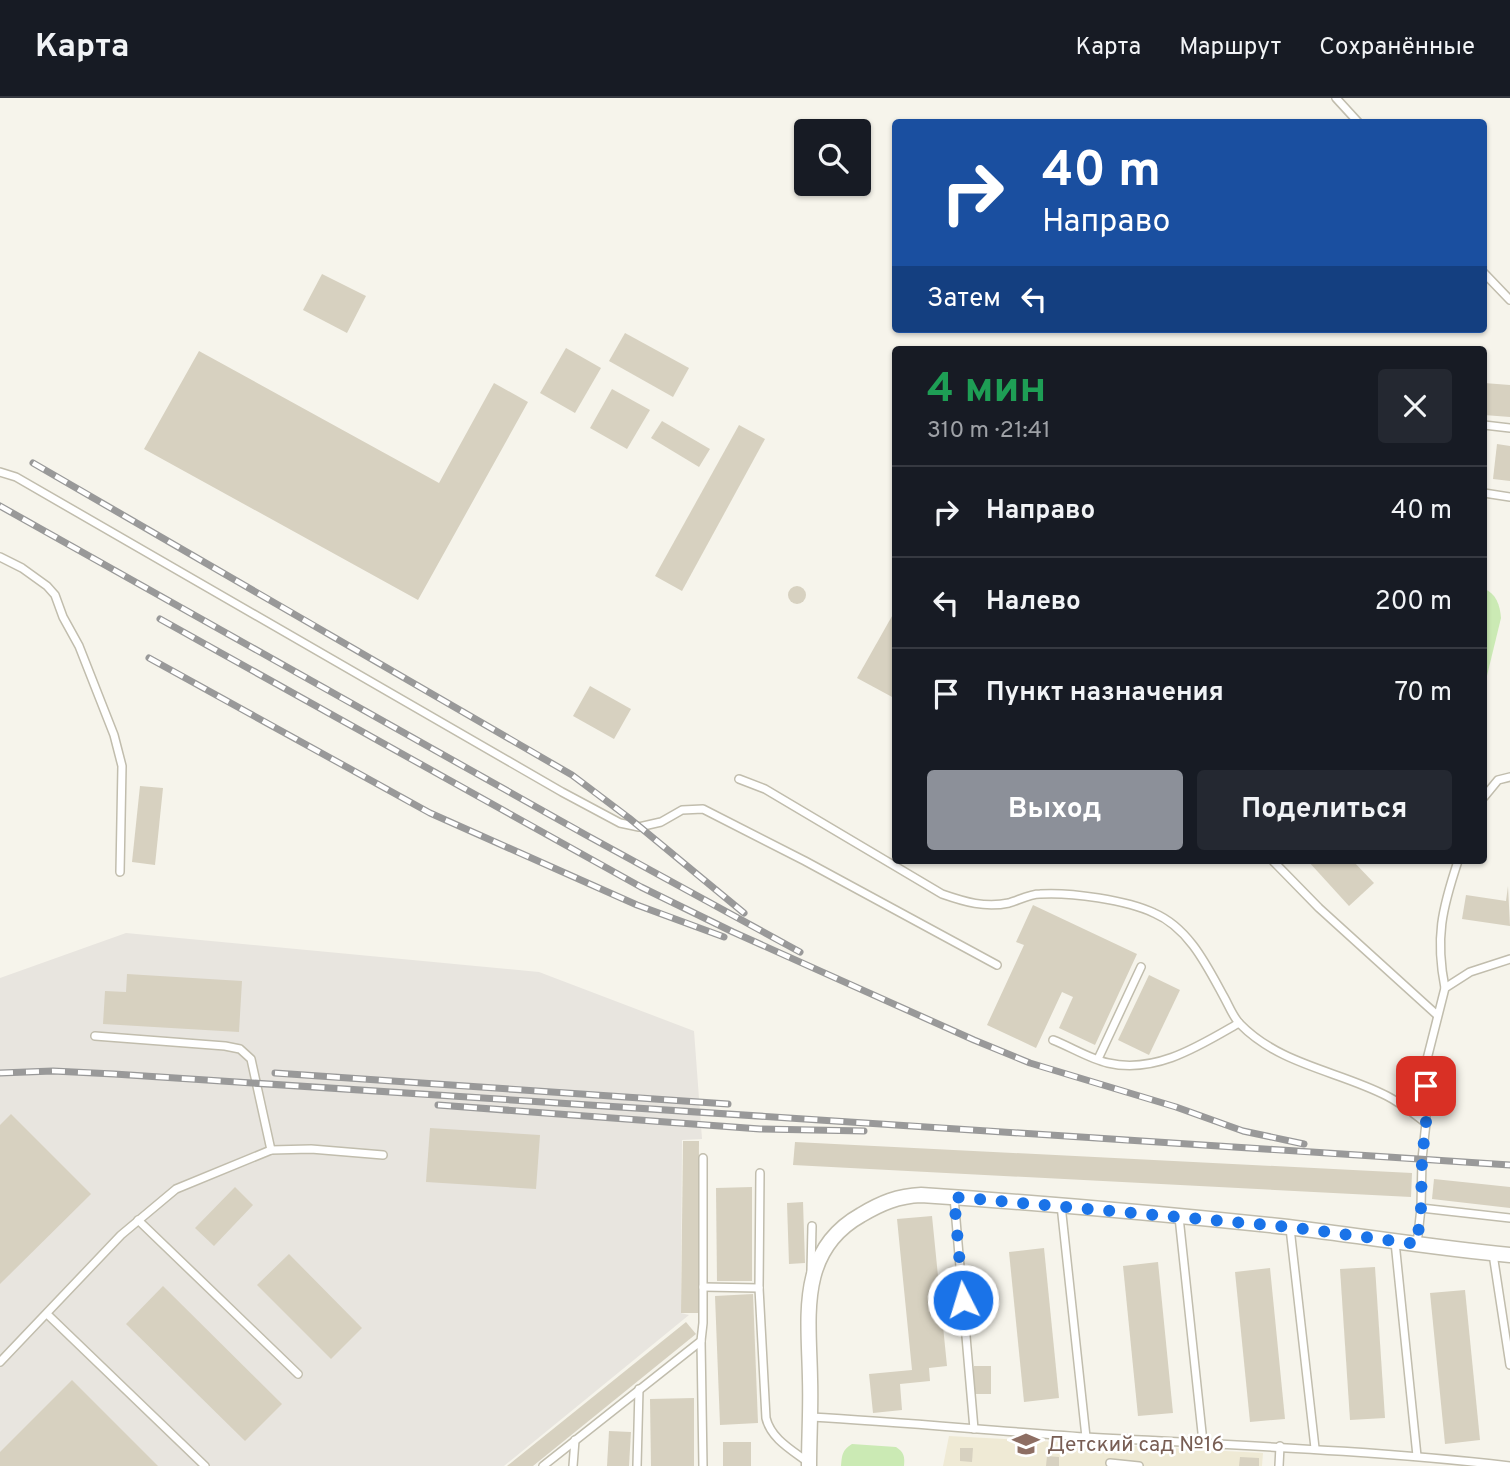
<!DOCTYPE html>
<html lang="ru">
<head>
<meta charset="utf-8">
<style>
  :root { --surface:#171b24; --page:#242831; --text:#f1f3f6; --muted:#9ea1a6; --line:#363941; --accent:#8c9099 }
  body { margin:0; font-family:Overpass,sans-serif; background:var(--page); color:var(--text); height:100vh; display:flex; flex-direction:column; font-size:26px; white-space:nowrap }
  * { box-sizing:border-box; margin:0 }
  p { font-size:23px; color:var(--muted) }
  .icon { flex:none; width:38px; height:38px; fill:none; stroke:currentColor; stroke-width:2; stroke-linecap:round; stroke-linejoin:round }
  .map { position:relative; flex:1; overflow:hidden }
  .details { position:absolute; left:892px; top:248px; width:595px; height:518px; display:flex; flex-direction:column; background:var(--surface); border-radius:7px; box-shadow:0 2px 5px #0004 }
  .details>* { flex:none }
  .guide { position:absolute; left:892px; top:21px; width:595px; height:214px; border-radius:7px; box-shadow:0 2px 5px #0004; background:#1a4fa0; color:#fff; overflow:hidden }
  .fabs { position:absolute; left:794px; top:21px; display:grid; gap:14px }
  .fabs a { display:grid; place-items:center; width:77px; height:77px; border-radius:7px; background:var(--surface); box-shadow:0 2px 5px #0004; font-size:35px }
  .pin { position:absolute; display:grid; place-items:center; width:60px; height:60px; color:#fff; margin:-30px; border-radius:14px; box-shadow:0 4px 10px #0006 }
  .me { position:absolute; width:77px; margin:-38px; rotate:355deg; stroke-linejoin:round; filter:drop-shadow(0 0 5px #0008) }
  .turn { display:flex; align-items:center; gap:24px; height:147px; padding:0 35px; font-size:32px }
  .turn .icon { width:91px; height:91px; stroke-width:2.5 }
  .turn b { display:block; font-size:49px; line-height:60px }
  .then { display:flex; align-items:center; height:66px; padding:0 35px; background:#0003; gap:14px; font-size:26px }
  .round { display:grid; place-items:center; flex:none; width:74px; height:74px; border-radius:7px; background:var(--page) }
  .summary { display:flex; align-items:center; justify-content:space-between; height:119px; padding:0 35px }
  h1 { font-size:42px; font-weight:700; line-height:52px; color:#1e9e55 }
  .primary-button { display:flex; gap:14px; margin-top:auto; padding:14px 35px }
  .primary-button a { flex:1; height:80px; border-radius:7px; background:var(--accent); color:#fff; font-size:28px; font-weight:700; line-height:80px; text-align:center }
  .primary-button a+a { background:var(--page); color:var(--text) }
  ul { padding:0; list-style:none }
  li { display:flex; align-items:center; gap:21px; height:91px; padding:0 35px; border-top:2px solid var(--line) }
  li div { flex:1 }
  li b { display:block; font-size:26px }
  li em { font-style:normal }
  header { display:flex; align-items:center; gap:42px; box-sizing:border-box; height:98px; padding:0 35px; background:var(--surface); border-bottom:2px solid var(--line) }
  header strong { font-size:33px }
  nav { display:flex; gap:38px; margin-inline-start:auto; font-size:24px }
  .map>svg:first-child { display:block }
</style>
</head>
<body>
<header>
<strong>Карта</strong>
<nav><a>Карта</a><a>Маршрут</a><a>Сохранённые</a></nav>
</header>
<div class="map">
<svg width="1510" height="1368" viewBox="0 0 1510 1368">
  <rect width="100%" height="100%" fill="#f6f4eb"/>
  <polygon fill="#e8e5df" points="126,835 539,874 694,933 702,1041 682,1042 681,1215 689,1217 504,1368 0,1368 0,880"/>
  <polygon fill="#efead5" points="949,1338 1263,1355 1262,1368 943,1368"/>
  <g fill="#cbeab4">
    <path d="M1484 491C1496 495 1500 507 1501 520L1484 590Z"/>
    <path d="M852 1346 896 1349C904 1354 905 1359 904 1368H841C842 1357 842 1352 852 1346Z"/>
  </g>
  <g fill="#d7d1c0">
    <polygon points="322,176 366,198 347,235 303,212"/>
    <polygon points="625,235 689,270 673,299 609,263"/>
    <polygon points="566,250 601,270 575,315 540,295"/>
    <polygon points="199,253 439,385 494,285 528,304 418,502 144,351"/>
    <polygon points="1484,285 1510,287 1510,319 1484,317"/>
    <polygon points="612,291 650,312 627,351 590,330"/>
    <polygon points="662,323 710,351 699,369 651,340"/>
    <polygon points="739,327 765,341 682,493 655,478"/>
    <polygon points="1497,346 1510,348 1510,383 1493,381"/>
    <circle cx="797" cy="497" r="9"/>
    <polygon points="896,511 896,596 894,600 857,580"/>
    <polygon points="590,588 631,611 614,641 573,618"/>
    <polygon points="140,688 163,690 155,767 132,764"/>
    <polygon points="1308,763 1353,763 1374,785 1349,808"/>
    <polygon points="1508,788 1510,828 1462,821 1466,797 1506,803"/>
    <polygon points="1033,807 1137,856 1095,947 1059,930 1073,899 1062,894 1036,950 987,927 1024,847 1016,844"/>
    <polygon points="127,876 242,883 239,934 103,926 105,893 126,894"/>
    <polygon points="1149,877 1180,892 1149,957 1118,942"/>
    <polygon points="11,1016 91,1096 0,1186 0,1027"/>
    <polygon points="430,1030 540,1037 536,1091 426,1084"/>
    <polygon points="683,1043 699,1043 698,1215 681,1215"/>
    <polygon points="795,1044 1412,1075 1411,1099 793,1067"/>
    <polygon points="1434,1081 1510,1089 1510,1110 1432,1101"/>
    <polygon points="235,1089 253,1107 214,1148 195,1130"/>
    <polygon points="752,1089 752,1183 717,1183 716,1090"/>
    <polygon points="803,1104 805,1165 789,1166 787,1105"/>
    <polygon points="932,1118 947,1268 929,1270 930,1283 900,1286 902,1312 873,1315 869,1276 912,1272 897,1121"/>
    <polygon points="1044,1150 1059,1300 1024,1304 1009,1154"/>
    <polygon points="289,1156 362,1230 331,1261 257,1187"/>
    <polygon points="1158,1164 1173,1315 1138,1318 1123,1168"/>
    <polygon points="1375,1169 1385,1320 1350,1322 1340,1171"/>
    <polygon points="1270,1170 1285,1321 1250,1324 1235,1174"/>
    <polygon points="163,1188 282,1306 245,1343 126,1226"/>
    <polygon points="1465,1192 1480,1342 1445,1346 1430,1195"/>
    <polygon points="753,1196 758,1325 720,1327 715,1198"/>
    <polygon points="686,1224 696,1236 533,1368 507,1368"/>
    <rect x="974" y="1268" width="17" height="28"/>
    <polygon points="72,1282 158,1368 0,1368 0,1354"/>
    <polygon points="694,1300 694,1368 651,1368 650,1301"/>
    <polygon points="609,1333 631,1334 629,1368 607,1368"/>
    <rect x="723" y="1344" width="28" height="24"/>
    <polygon points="960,1350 973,1350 972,1364 960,1363"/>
    <polygon points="1047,1358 1059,1359 1059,1368 1046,1368"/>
    <polygon points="1240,1359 1259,1360 1259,1368 1239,1368"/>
  </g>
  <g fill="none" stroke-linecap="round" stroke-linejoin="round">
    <defs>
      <g id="service">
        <polyline points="1336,0 1358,24"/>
        <polyline points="1484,175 1510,202"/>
        <polyline points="1484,327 1510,330"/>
        <polyline points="0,374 16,379 562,694 620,725 639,729 661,724 682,712 703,711 805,763 997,867"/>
        <polyline points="1484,395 1510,399"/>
        <polyline points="0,459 22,470 47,488 55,497 63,519 79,548 114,637 122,668 120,774"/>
        <path d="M739 681 765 691 942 796C965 804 985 810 1009 805 1019 802 1030 796 1040 796 1070 794 1127 802 1154 815 1189 830 1207 868 1224 899 1229 908 1233 919 1240 926 1280 967 1339 973 1387 998 1401 1005 1414 1016 1426 1025"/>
        <polyline points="1484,699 1498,682 1510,679"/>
        <polyline points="1273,763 1319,810 1437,917"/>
        <path d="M1445 890C1435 840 1442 811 1458 763"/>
        <polyline points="95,938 225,948 240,951 251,961 271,1052"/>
        <path d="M1053 942C1071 949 1090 961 1108 965 1156 976 1199 948 1239 925"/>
        <polyline points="1098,961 1141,869"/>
        <path d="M760 1075 759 1190 766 1320C771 1341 792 1352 809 1365"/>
        <polyline points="954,1099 974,1331"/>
        <polyline points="1061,1107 1086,1339"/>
        <polyline points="1421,1110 1510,1120"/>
        <polyline points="1179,1119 1203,1344"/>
        <polyline points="138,1122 298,1276"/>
        <polyline points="1290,1130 1315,1350"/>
        <polyline points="1395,1144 1417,1358"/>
        <polyline points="1417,1146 1421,1110 1422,1061 1426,1025 1425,969 1445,890 1470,874 1510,861"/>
        <polyline points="1493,1156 1510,1267"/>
        <polyline points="811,1173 812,1128"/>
        <polyline points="703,1189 759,1190"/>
        <polyline points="47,1216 205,1368"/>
        <polyline points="701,1243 703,1368"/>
        <polyline points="0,1264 121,1137 176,1091 271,1052 311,1051 383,1057"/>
        <path d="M811 1319C903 1324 994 1333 1086 1339 1228 1347 1369 1352 1510 1368"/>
        <polyline points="1110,1365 1139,1368"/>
        <polyline points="543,1368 701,1243 703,1225 703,1060"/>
        <polyline points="573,1368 575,1342"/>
        <polyline points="637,1368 639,1291"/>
        <polyline points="1279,1368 1280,1348"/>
      </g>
      <path id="minor" d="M809 1368C809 1339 811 1310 810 1281 809 1219 797 1153 861 1117 881 1105 898 1098 921 1097 1044 1105 1166 1116 1288 1129 1362 1138 1436 1150 1510 1157"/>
    </defs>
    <use href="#service" stroke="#c1bdad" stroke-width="10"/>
    <use href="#minor" stroke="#c1bdad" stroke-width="17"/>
    <use href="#service" stroke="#fff" stroke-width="7"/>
    <use href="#minor" stroke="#fff" stroke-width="14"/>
    <defs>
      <g id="rail">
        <polyline points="33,365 572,677 629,720 744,815"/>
        <polyline points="0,408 586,737 800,854"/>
        <polyline points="160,521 641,789 733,834 974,942 1030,965 1176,1009 1243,1033 1304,1046"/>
        <polyline points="149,560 430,715 637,807 724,839"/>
        <polyline points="0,975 53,973 114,976 1510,1067"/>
        <polyline points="275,975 728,1006"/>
        <polyline points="438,1007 760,1031 864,1033"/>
      </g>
    </defs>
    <use href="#rail" stroke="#999" stroke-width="7"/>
    <use href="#rail" stroke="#fff" stroke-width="4.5" stroke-dasharray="13" stroke-linecap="butt"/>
  </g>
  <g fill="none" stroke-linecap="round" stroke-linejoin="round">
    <polyline stroke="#1a73e8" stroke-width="12" stroke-dasharray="0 21.6" points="963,1202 954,1099 1290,1129 1417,1146 1421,1110 1422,1061 1426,1025 1426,988"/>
  </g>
  <defs>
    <symbol id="school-bare" viewBox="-9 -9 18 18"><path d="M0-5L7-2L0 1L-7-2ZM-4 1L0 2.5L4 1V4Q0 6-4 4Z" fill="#8d6e63" stroke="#fff" stroke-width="2.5" paint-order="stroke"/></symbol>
  </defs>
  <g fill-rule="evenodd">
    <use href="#school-bare" x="1007" y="1327" width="38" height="38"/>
  </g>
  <g text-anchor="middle" stroke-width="5" stroke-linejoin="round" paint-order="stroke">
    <g font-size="21" fill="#785e54" stroke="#fff" text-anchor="start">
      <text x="1047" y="1353">Детский сад №16</text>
    </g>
  </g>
</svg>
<div class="fabs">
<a><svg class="icon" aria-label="search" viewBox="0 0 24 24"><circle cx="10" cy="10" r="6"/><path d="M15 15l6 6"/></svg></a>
</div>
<div class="pin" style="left:1426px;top:988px;background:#d93025"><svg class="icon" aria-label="arrive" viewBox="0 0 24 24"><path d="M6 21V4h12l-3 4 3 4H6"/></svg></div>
<svg class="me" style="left:963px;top:1202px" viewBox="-20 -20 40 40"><circle r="17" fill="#1a73e8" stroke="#fff" stroke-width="3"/><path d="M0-11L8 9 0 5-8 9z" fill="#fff"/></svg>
<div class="guide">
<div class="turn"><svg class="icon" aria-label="right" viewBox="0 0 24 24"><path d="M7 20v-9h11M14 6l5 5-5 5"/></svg><div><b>40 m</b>Направо</div></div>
<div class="then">Затем<svg class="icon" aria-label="left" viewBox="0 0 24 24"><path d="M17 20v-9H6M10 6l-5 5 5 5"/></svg></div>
</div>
<section class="details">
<div class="summary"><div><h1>4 мин</h1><p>310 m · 21:41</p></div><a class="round"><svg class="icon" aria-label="close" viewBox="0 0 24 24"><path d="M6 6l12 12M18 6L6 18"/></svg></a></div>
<ul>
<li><svg class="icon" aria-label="right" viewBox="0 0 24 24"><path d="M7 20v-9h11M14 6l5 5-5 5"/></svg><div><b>Направо</b></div><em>40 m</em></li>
<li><svg class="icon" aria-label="left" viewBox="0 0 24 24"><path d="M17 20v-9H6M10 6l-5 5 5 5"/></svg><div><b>Налево</b></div><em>200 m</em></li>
<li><svg class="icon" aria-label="arrive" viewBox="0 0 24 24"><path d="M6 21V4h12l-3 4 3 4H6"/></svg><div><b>Пункт назначения</b></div><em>70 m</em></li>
</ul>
<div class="primary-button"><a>Выход</a><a>Поделиться</a></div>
</section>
</div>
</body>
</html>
